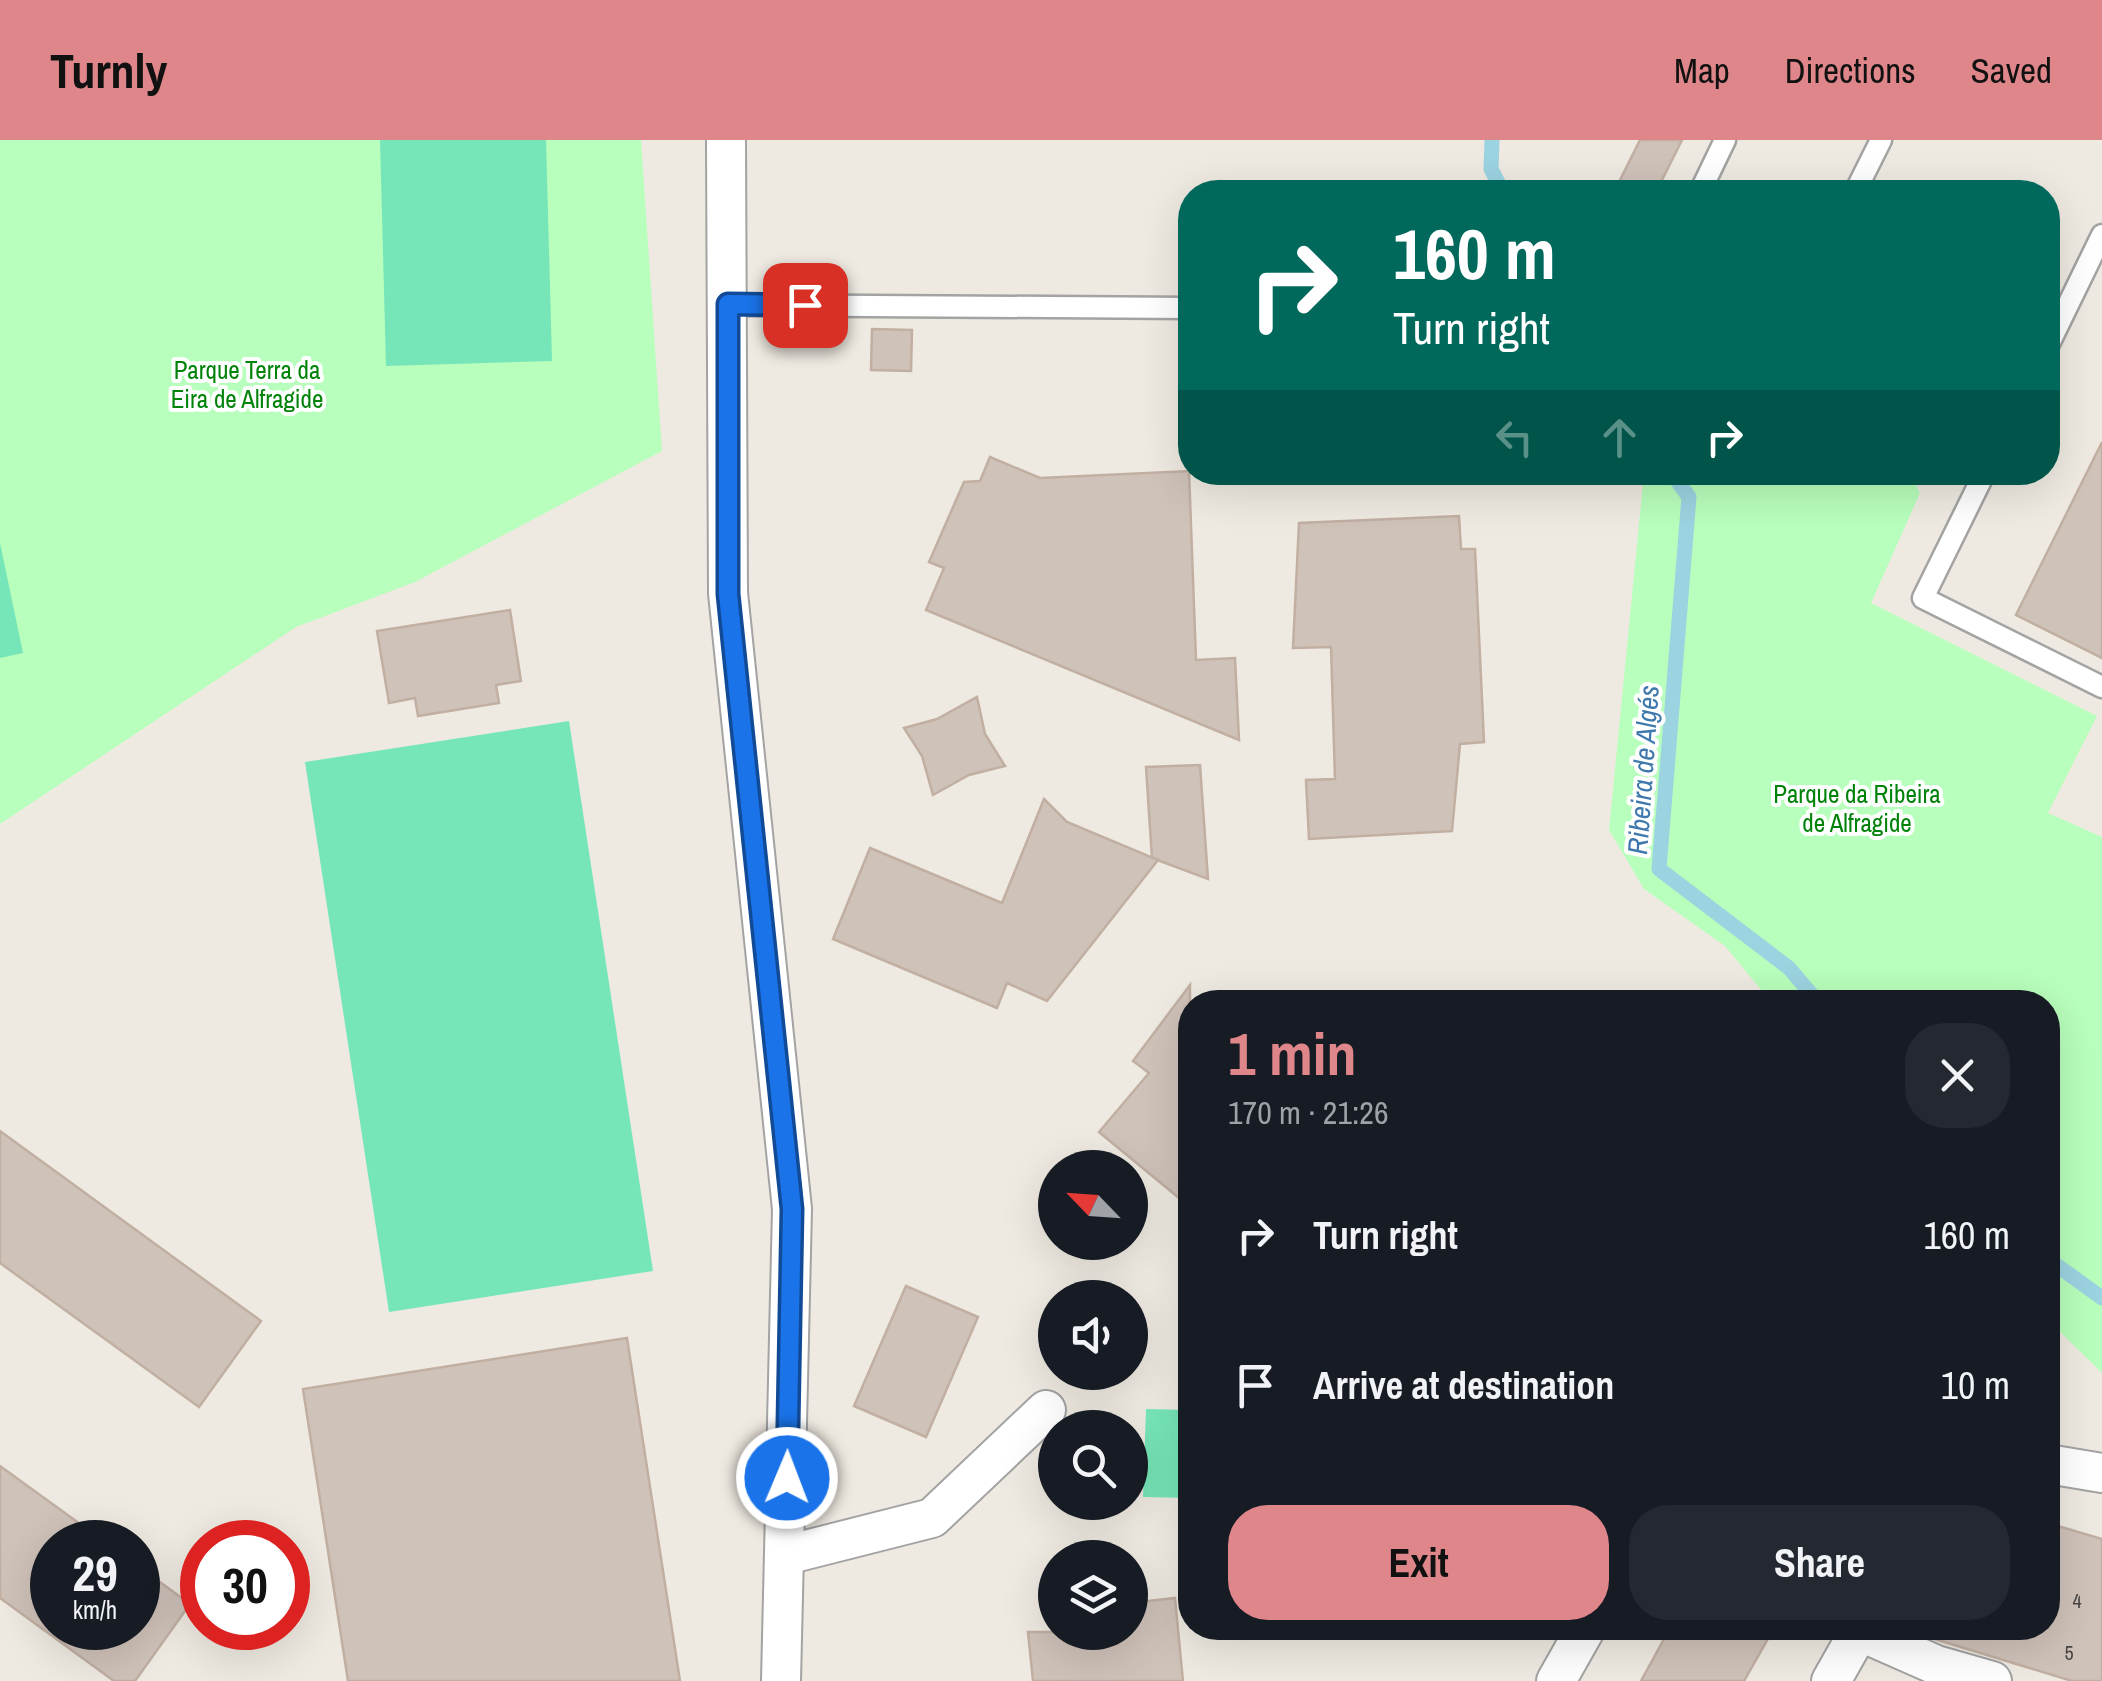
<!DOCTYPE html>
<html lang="en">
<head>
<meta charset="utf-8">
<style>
  :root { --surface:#171b24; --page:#242831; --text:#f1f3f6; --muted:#9ea1a6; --accent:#df868a }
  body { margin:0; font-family:"Archivo Narrow",sans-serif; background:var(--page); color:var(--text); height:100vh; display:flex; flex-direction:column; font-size:38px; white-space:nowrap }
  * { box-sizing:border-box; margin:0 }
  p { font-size:32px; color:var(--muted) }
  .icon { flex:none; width:55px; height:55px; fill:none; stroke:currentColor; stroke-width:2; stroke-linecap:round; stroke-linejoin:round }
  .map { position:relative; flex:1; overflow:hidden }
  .details { position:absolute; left:1178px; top:850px; width:882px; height:650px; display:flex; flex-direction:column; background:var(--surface); border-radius:40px; box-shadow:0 10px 40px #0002 }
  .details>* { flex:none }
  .guide { position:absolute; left:1178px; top:40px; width:882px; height:305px; border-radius:40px; box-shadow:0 10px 40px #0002; background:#00695c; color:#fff; overflow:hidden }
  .needle { width:65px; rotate:295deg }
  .fabs { position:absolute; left:1038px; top:1010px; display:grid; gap:20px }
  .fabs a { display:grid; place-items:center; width:110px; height:110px; border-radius:50%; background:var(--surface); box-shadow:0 10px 40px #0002; font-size:50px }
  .speed { position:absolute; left:30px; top:1380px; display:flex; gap:20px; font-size:50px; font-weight:700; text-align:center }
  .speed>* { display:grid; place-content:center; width:130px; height:130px; border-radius:50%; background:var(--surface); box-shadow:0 10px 40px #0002; line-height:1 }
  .speed small { font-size:25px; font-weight:400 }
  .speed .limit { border:15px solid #d22; background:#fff; color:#111 }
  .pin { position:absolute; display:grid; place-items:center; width:85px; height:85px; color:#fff; margin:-42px; border-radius:20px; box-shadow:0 5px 15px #0006 }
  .me { position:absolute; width:110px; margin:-55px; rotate:1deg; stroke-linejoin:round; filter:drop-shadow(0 0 8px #0008) }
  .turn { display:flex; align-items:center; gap:35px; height:210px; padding:0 50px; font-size:45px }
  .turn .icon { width:130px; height:130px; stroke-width:2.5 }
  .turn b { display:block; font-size:70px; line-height:85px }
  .lanes { display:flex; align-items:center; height:95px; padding:0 50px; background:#0003; justify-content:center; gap:50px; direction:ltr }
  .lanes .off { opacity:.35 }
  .round { display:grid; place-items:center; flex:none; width:105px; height:105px; border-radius:40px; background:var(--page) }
  .headline { display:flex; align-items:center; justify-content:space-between; height:170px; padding:0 50px }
  h1 { font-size:60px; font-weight:700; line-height:75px; color:var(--accent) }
  .button { display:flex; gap:20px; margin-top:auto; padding:20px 50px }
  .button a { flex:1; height:115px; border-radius:40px; background:var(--accent); color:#111; font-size:40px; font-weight:700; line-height:115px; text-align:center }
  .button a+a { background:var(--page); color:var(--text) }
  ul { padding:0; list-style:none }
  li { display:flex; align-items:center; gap:30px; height:150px; padding:0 50px }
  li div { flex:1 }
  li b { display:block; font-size:38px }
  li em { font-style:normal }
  header { display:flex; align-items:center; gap:60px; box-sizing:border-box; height:140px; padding:0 50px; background:var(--accent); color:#111 }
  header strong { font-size:48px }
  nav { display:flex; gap:55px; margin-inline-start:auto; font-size:35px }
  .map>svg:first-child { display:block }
</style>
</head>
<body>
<header>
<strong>Turnly</strong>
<nav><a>Map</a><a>Directions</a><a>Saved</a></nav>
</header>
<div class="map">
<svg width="2102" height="1541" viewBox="0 0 2102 1541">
  <rect width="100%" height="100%" fill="#efeae1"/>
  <g fill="#b8febc">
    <polygon points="0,0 641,0 662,311 415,442 296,487 0,684"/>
    <polygon points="1644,333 1910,333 1920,353 1871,463 2097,576 2048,673 2102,697 2102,1233 2048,1180 2048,862 1771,862 1725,806 1644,749 1609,690"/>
  </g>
  <g fill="#76e6b8">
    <polygon points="380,0 546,0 552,221 386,226"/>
    <polygon points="0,403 23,513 0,518"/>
    <polygon points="569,581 653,1131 389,1172 305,622"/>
    <polygon points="1146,1269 1190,1270 1190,1358 1143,1357"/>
  </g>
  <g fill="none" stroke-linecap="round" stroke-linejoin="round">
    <g stroke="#9cd3e1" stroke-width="15">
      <polyline points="1492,0 1491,29 1503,52"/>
      <polyline points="1671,332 1689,357 1659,729 1789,828 1818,862"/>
      <polyline points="2048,1119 2102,1158"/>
    </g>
  </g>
  <g fill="#cfc2b9" stroke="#c1afa2" stroke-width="2.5">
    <polygon points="1640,0 1682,0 1656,52 1614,52"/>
    <polygon points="872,189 912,190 911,231 871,230"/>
    <polygon points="2102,302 2102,518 2016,475"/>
    <polygon points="990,317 1040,338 1189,331 1196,520 1235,518 1239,600 926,470 944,428 929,422 964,342 980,341"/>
    <polygon points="1459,376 1461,409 1475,409 1484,602 1460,604 1452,691 1309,699 1306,640 1335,639 1331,507 1293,508 1299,383"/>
    <polygon points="510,470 521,541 496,545 499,563 418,576 415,558 389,563 377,491"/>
    <polygon points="977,557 985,594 1005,626 969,635 933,655 922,616 904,588 937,579"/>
    <polygon points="1200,625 1208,739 1152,718 1146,627"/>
    <polygon points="1044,659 1067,682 1158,720 1047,861 1007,843 997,868 833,799 870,708 1002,763"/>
    <polygon points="1190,845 1190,1067 1099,992 1149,933 1133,921"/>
    <polygon points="0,991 261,1181 199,1267 0,1123"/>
    <polygon points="906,1146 978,1177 926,1297 854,1266"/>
    <polygon points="627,1198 680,1541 348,1541 303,1249"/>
    <polygon points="0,1326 105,1402 52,1402 52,1488 138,1488 138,1426 190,1464 135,1541 114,1541 0,1458"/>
    <polygon points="2048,1383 2102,1399 2102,1541 2072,1541 1928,1497 1929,1488 2048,1488"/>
    <polygon points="1175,1458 1183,1541 1033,1541 1028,1492 1130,1492 1130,1463"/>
    <polygon points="1670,1488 1774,1488 1744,1541 1641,1541"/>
  </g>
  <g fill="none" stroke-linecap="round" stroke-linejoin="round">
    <defs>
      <g id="service">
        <polyline points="1700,52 1725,0"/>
        <polyline points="1855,52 1881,0"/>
        <polyline points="728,165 1190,168"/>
        <polyline points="2048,206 2102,95"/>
        <polyline points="1985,332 1923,458 2102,547"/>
      </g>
      <g id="minor">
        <polyline points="726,0 728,453 792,1069 781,1541"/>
        <polyline points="2048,1324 2102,1333"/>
        <polyline points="786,1415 932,1378 1046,1270"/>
        <polyline points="1859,1491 1936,1525 1992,1541"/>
        <polyline points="1556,1541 1586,1488"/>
        <polyline points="1831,1541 1861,1488"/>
      </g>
    </defs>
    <use href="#service" stroke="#a3a3a3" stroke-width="25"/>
    <use href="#minor" stroke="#a3a3a3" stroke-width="42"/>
    <use href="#service" stroke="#fff" stroke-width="20"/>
    <use href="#minor" stroke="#fff" stroke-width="38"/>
  </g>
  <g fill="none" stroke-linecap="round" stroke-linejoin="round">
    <defs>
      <polyline id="route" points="787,1338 792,1069 728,454 728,164 805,165"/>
    </defs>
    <use href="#route" stroke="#114b97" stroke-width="25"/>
    <use href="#route" stroke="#1a73e8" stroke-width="18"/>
  </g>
  <g text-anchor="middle" stroke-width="8" stroke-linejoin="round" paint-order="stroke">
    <g font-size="20" fill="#494643">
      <text x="2077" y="1468">4</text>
      <text x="2069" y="1520">5</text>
    </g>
    <g font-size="25" fill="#018309" stroke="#fff">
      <text x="247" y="239">Parque Terra da<tspan x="247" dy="29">Eira de Alfragide</tspan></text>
      <text x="1857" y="663">Parque da Ribeira<tspan x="1857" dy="29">de Alfragide</tspan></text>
    </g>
    <g font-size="28" font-style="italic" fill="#3f78ac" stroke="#fff">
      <text transform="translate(1643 630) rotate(-86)" y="10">Ribeira de Algés</text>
    </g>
  </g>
</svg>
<div class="fabs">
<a><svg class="needle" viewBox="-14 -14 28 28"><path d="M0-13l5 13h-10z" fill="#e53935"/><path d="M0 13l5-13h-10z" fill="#9ea1a6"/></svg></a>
<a><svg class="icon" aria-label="sound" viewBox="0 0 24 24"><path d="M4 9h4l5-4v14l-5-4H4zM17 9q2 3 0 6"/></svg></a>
<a><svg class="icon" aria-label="search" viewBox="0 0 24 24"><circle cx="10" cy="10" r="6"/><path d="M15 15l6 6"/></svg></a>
<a><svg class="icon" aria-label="layers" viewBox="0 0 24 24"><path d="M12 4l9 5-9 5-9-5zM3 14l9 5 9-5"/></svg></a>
</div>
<div class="speed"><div>29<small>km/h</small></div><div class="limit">30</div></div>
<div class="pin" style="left:805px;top:165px;background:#d93025"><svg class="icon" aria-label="arrive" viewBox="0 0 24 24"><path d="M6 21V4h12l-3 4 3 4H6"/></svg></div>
<svg class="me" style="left:787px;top:1338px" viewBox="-20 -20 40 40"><circle r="17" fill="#1a73e8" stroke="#fff" stroke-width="3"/><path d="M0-11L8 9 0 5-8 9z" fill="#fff"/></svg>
<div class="guide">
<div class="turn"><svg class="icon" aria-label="right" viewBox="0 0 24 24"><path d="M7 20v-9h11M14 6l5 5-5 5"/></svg><div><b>160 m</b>Turn right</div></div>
<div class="lanes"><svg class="icon off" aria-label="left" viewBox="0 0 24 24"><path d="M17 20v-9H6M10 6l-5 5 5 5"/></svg><svg class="icon off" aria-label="ahead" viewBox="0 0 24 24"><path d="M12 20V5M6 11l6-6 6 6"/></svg><svg class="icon" aria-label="right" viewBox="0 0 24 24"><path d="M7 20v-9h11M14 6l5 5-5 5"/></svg></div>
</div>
<section class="details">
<div class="headline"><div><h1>1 min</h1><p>170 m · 21:26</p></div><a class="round"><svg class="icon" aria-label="close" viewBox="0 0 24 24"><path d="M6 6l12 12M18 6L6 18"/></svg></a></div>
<ul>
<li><svg class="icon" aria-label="right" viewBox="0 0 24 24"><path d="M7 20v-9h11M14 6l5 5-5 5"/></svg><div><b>Turn right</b></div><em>160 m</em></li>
<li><svg class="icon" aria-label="arrive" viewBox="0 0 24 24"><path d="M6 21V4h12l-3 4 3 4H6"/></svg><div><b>Arrive at destination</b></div><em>10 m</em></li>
</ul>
<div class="button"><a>Exit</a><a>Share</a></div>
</section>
</div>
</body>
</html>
